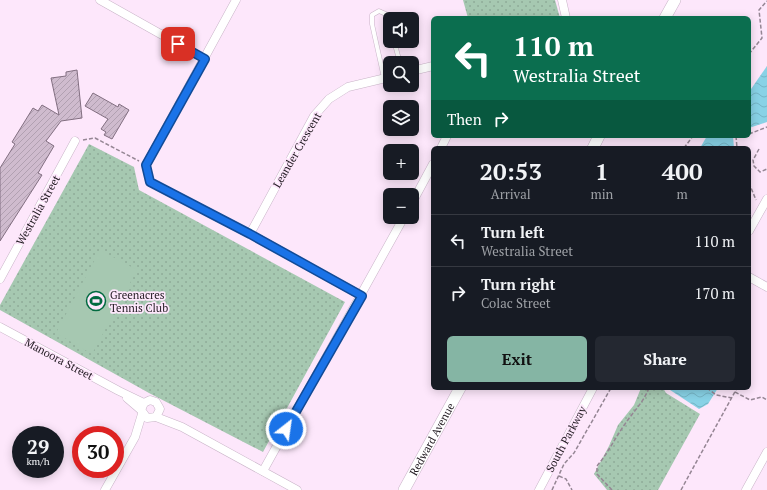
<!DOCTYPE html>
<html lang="en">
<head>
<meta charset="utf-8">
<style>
  :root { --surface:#171b24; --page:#242831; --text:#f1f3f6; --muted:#9ea1a6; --line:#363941; --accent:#85b5a4 }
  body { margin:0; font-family:"PT Serif",serif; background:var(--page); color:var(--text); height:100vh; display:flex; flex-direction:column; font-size:15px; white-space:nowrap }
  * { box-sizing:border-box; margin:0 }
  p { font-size:13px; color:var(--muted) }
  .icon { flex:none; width:22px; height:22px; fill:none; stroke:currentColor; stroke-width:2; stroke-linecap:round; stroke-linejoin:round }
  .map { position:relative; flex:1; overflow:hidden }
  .details { position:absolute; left:431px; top:146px; width:320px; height:244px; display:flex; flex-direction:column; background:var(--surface); border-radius:6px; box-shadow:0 2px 10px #0003 }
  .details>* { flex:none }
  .top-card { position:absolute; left:431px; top:16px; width:320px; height:122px; border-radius:6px; box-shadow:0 2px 10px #0003; background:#0b6e4f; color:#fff; overflow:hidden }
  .fabs { position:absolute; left:383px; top:12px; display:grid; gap:8px }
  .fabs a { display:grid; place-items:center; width:36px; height:36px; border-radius:6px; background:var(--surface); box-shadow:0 2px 10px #0003; font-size:20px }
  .speed { position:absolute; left:12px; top:426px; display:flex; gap:8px; font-size:20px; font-weight:700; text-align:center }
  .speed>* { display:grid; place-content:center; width:52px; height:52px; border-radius:50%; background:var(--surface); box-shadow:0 2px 10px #0003; line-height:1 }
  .speed small { font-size:10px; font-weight:400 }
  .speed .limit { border:6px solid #d22; background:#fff; color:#111 }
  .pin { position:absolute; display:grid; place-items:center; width:34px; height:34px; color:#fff; margin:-17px; border-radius:8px; box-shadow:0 2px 6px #0006 }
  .me { position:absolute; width:44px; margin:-22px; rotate:30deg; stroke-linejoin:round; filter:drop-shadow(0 0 3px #0008) }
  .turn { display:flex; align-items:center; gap:14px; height:84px; padding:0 16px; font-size:18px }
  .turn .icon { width:52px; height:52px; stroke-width:2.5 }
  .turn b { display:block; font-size:28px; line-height:34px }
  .then { display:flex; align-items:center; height:38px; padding:0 16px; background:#0003; gap:8px; font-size:15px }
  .eta { display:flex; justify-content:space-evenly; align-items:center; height:68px; text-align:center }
  .eta b { font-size:24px; font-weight:600; line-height:28px }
  .action { display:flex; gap:8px; margin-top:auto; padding:8px 16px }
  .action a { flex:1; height:46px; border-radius:6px; background:var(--accent); color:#111; font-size:16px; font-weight:600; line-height:46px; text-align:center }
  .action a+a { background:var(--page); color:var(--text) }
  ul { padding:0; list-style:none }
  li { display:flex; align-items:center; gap:12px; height:52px; padding:0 16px; border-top:1px solid var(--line) }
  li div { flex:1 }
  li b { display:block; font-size:15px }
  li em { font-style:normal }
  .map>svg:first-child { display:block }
</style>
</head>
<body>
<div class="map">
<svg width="767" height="490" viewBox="0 0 767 490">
  <defs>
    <pattern id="green-dots" width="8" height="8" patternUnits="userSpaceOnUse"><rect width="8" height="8" fill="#a6c8b1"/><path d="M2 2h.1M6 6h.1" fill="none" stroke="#8fab98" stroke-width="1.8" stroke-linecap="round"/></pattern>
    <pattern id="water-waves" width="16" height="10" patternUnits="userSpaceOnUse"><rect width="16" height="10" fill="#88d2e6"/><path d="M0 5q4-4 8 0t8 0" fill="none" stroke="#75b4c5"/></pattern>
    <pattern id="building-hatch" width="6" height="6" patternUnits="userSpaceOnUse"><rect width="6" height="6" fill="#cfbbce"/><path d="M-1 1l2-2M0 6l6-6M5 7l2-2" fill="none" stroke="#b1a0b1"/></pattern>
  </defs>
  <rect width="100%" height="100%" fill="#fde7fb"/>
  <g fill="url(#green-dots)">
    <polygon points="463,0 555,0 560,18 468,18"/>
    <polygon points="89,144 134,167 139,190 345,302 263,452 149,393 0,310 0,305"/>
    <polygon points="641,388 663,388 666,393 700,414 658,490 607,490 594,474 609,446 618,425 634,405"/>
  </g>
  <polygon fill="#a6c8b1" points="100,250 137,270 92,354 56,333"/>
  <g fill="url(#water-waves)">
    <polygon points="767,66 767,122 749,128 749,92"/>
    <polygon points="707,136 733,136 734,148 700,148"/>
    <polygon points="667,388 718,388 708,404 699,409"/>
  </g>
  <g fill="url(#building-hatch)" stroke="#826f81">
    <polygon points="77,70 82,118 61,121 46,141 54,146 38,173 42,175 0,241 0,168 15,144 12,142 33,108 38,111 42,105 59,115 51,78 66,76 66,72"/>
    <polygon points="93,93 118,107 119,104 129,110 112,139 104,135 106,132 101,129 108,119 85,106"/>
  </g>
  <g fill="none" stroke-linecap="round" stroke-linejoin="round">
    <defs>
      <g id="lane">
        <polyline points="394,41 400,63"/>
        <polyline points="384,78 372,24 372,15 379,11 388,15 390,23"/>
      </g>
      <g id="street">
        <polyline points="100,0 205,59"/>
        <polyline points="236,0 146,165 150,182 250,234 362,296"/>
        <polyline points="562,0 566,18"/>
        <polyline points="412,71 433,66"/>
        <polyline points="441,148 447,136"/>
        <polyline points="412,203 433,164"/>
        <polyline points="749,231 767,199"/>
        <polyline points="250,234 314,116 329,99 348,87 390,77"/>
        <polyline points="749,277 767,287"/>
        <polyline points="0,279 75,141"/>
        <polyline points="0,327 119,391 144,403"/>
        <polyline points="127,398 141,410 147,418 156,417 160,409 156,402 150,400 144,403 141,410"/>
        <polyline points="156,417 182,427 297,490"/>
        <polyline points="263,471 404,217"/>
        <polyline points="105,490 135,437 142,414"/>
        <polyline points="539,490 593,388"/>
        <polyline points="746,490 767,452"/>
      </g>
      <g id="secondary">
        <polyline points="665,18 675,0"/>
        <polyline points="593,148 599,136"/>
        <path id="s1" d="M404 490 460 388"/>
      </g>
    </defs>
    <use href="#lane" stroke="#c9b4c8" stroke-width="5"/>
    <use href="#street" stroke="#c9b4c8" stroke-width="9"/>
    <use href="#secondary" stroke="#c9b4c8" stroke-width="12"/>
    <g stroke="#958694" stroke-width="1.5" stroke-dasharray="4 2" stroke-linecap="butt">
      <polyline points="749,54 762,38 759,10 767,1"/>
      <polyline points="749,134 767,127"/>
      <polyline points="736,136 737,148"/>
      <polyline points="83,140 95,138 139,161"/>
      <polyline points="684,148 693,136"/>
      <polyline points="759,149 753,160 754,166 760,172 767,169"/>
      <polyline points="749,183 756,200"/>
      <polyline points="749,351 749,364"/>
      <polyline points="707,388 716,395 732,398"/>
      <polyline points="735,392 750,400 762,397 767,400"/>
      <polyline points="559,476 566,479 572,490"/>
      <polyline points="552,490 564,464 574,453 611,388"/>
      <path d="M612 490 597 474V466C608 453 615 438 625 424 633 412 643 403 649 388"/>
      <polyline points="681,490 737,388"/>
    </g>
    <use href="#lane" stroke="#fff" stroke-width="4"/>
    <use href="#street" stroke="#fff" stroke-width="8"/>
    <use href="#secondary" stroke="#fff" stroke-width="11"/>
  </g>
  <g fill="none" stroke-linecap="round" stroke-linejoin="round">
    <defs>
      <polyline id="route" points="178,44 205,59 146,165 150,182 250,234 362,296 286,429"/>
    </defs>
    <use href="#route" stroke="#114b97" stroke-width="10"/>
    <use href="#route" stroke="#1a73e8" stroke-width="7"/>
  </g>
  <defs>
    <symbol id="stadium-ring" viewBox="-11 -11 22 22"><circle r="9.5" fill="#fde7fb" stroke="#026a40" stroke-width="1.5"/><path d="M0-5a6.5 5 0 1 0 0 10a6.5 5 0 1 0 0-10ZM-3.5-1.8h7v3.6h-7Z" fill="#026a40"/></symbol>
  </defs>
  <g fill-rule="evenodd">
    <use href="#stadium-ring" x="85" y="290" width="22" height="22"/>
  </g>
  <g text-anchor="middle" stroke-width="3.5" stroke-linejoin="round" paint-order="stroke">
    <g font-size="11" fill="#221b22" stroke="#fde7fb">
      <text transform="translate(297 150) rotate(-60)" y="4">Leander Crescent</text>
      <text transform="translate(38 210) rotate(-61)" y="4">Westralia Street</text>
      <text transform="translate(59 359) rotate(28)" y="4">Manoora Street</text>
      <text dy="4" stroke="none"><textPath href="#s1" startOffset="58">Redward Avenue</textPath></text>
      <text transform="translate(566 439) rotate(-62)" y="4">South Parkway</text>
    </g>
    <g font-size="11" fill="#221b22" stroke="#fde7fb" text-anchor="start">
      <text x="110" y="299">Greenacres<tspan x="110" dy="13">Tennis Club</tspan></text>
    </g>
  </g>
</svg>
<div class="fabs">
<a><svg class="icon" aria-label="sound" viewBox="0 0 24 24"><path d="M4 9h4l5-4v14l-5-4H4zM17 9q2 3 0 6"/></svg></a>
<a><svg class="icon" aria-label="search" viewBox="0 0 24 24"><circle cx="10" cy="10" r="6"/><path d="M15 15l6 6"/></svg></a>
<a><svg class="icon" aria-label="layers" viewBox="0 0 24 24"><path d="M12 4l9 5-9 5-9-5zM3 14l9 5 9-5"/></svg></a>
<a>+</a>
<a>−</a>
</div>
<div class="speed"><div>29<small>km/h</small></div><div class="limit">30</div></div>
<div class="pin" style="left:178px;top:44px;background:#d93025"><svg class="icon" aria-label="arrive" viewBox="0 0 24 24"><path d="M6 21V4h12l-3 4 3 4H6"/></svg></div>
<svg class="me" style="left:286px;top:429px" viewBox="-20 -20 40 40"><circle r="17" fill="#1a73e8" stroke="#fff" stroke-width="3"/><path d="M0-11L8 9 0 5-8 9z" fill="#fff"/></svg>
<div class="top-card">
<div class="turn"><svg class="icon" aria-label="left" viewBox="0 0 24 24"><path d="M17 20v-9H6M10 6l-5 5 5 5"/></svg><div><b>110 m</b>Westralia Street</div></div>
<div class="then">Then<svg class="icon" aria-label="right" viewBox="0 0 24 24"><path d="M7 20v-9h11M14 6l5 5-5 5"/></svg></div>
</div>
<section class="details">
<div class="eta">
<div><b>20:53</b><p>Arrival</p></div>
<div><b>1</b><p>min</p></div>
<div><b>400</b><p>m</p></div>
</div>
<ul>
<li><svg class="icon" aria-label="left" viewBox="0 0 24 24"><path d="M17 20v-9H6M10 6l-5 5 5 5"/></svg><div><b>Turn left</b><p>Westralia Street</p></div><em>110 m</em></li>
<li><svg class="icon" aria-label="right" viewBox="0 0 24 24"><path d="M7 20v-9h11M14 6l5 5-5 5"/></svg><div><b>Turn right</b><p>Colac Street</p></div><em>170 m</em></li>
</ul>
<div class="action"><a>Exit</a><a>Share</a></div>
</section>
</div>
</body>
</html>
